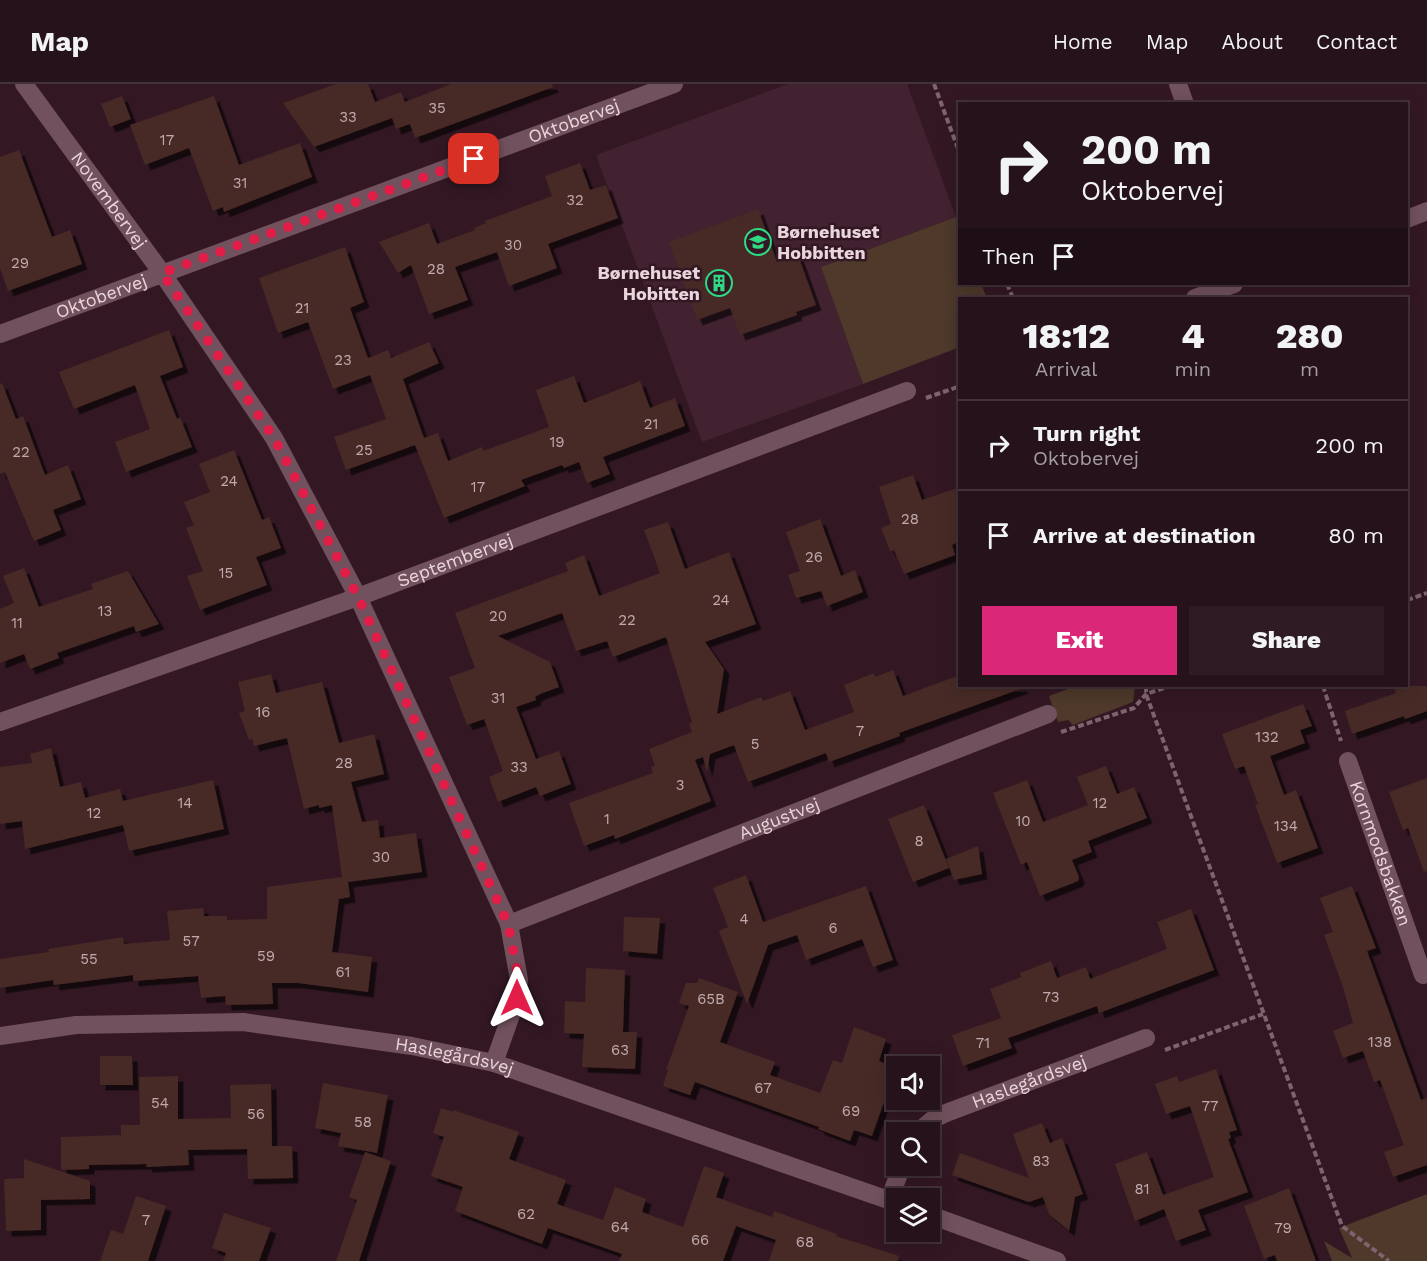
<!DOCTYPE html>
<html lang="en">
<head>
<meta charset="utf-8">
<style>
  :root { --surface:#26121b; --page:#2e1b24; --text:#f1f3f6; --muted:#a49ea3; --line:#42323a; --accent:#db2777 }
  body { margin:0; font-family:"Work Sans",sans-serif; background:var(--page); color:var(--text); height:100vh; display:flex; flex-direction:column; font-size:22px; white-space:nowrap }
  * { box-sizing:border-box; margin:0 }
  p { font-size:20px; color:var(--muted) }
  .icon { flex:none; width:33px; height:33px; fill:none; stroke:currentColor; stroke-width:2; stroke-linecap:round; stroke-linejoin:round }
  .map { position:relative; flex:1; overflow:hidden }
  .panel { position:absolute; left:958px; top:213px; width:450px; height:390px; display:flex; flex-direction:column; background:var(--surface); border-radius:0px; box-shadow:0 3px 15px #0003,0 0 0 2px var(--line) }
  .panel>* { flex:none }
  .banner { position:absolute; left:958px; top:18px; width:450px; height:183px; border-radius:0px; box-shadow:0 3px 15px #0003,0 0 0 2px var(--line); background:#26121b; color:var(--text); overflow:hidden }
  .tools { position:absolute; left:886px; top:972px; display:grid; gap:12px }
  .tools a { display:grid; place-items:center; width:54px; height:54px; border-radius:0px; background:var(--surface); box-shadow:0 3px 15px #0003,0 0 0 2px var(--line); font-size:30px }
  .pin { position:absolute; display:grid; place-items:center; width:51px; height:51px; color:#fff; margin:-26px; border-radius:12px; box-shadow:0 3px 9px #0006 }
  .me { position:absolute; width:66px; margin:-33px; rotate:0deg; stroke-linejoin:round; filter:drop-shadow(0 0 4px #0008) }
  .turn { display:flex; align-items:center; gap:21px; height:126px; padding:0 24px; font-size:27px }
  .turn .icon { width:78px; height:78px; stroke-width:2.5 }
  .turn b { display:block; font-size:42px; line-height:51px }
  .then { display:flex; align-items:center; height:57px; padding:0 24px; background:#0003; gap:12px; font-size:22px }
  .eta { display:flex; justify-content:space-evenly; align-items:center; height:102px; text-align:center }
  .eta b { font-size:36px; font-weight:800; line-height:42px }
  .primary-button { display:flex; gap:12px; margin-top:auto; padding:12px 24px }
  .primary-button a { flex:1; height:69px; border-radius:0px; background:var(--accent); color:#fff; font-size:24px; font-weight:800; line-height:69px; text-align:center }
  .primary-button a+a { background:var(--page); color:var(--text) }
  ul { padding:0; list-style:none }
  li { display:flex; align-items:center; gap:18px; height:90px; padding:0 24px; border-top:2px solid var(--line) }
  li div { flex:1 }
  li b { display:block; font-size:22px }
  li em { font-style:normal }
  header { display:flex; align-items:center; gap:36px; box-sizing:border-box; height:84px; padding:0 30px; background:var(--surface); border-bottom:2px solid var(--line) }
  header strong { font-size:28px }
  nav { display:flex; gap:33px; margin-inline-start:auto; font-size:21px }
  .map>svg:first-child { display:block }
</style>
</head>
<body>
<header>
<strong>Map</strong>
<nav><a>Home</a><a>Map</a><a>About</a><a>Contact</a></nav>
</header>
<div class="map">
<svg width="1427" height="1177" viewBox="0 0 1427 1177">
  <defs>
    <filter id="shadow"><feDropShadow dx="5.5" dy="5.5" stdDeviation="0" flood-color="#0009"/></filter>
  </defs>
  <rect width="100%" height="100%" fill="#331824"/>
  <polygon fill="#422130" points="788,0 907,0 956,133 821,183 863,300 702,358 596,71"/>
  <g fill="#4e392a">
    <polygon points="956,133 960,143 960,200 981,200 987,214 960,214 960,263 863,300 821,183"/>
    <polygon points="1076,602 1135,602 1133,618 1073,641 1068,636 1058,638 1049,612"/>
    <polygon points="1427,1110 1427,1177 1332,1177 1324,1157 1352,1174 1339,1144"/>
  </g>
  <g fill="#472925" filter="url(#shadow)">
    <polygon points="336,0 368,0 375,18 401,8 405,18 451,0 552,0 553,3 415,54 410,40 396,45 392,34 314,63 283,19"/>
    <polygon points="122,12 131,35 110,43 101,20"/>
    <polygon points="214,12 239,81 300,59 312,93 224,128 223,123 213,127 189,64 145,81 130,41"/>
    <polygon points="19,66 52,153 70,146 82,180 8,207 0,184 0,73"/>
    <polygon points="580,79 590,106 606,101 618,134 548,160 557,184 509,202 497,168 455,183 468,216 429,230 411,181 398,189 379,158 429,139 437,160 475,146 474,144 486,139 485,137 552,112 545,92"/>
    <polygon points="758,125 777,178 798,171 816,221 796,228 797,231 740,251 730,224 697,236 669,158"/>
    <polygon points="345,163 364,218 350,224 368,274 388,266 391,274 429,258 439,279 403,295 424,354 438,349 448,377 482,363 483,367 549,343 536,306 574,292 584,319 640,297 650,324 675,314 685,342 603,373 610,390 587,399 579,378 564,384 562,381 521,396 525,402 444,434 415,361 346,386 334,353 386,335 370,291 333,305 308,238 278,249 259,194"/>
    <polygon points="169,246 183,283 160,292 177,335 180,333 192,363 126,388 115,358 150,345 135,301 74,325 59,288"/>
    <polygon points="2,299 16,335 23,332 45,391 68,381 81,415 53,426 61,446 34,457 5,388 0,390 0,300"/>
    <polygon points="234,366 262,436 269,433 281,464 256,473 267,501 200,526 187,492 203,487 186,444 194,441 184,418 210,408 199,380"/>
    <polygon points="913,391 922,416 960,403 960,457 952,461 955,471 904,490 894,466 890,467 881,444 891,440 879,403"/>
    <polygon points="820,435 841,492 855,486 863,508 827,522 821,507 796,514 788,491 800,487 786,448"/>
    <polygon points="668,438 685,485 729,468 756,540 705,558 724,585 717,630 761,613 763,617 790,607 805,646 854,628 844,601 874,589 875,593 893,586 903,612 960,591 960,602 1022,602 1023,604 899,649 900,652 829,678 826,669 748,698 734,661 710,670 707,688 703,673 695,676 711,717 615,755 614,751 584,762 569,719 653,689 651,683 655,682 649,665 692,648 689,640 692,638 666,553 613,573 607,557 576,567 562,529 498,552 550,578 559,603 540,610 535,613 536,616 516,623 536,675 559,667 571,700 540,712 536,703 498,718 489,693 503,687 484,635 467,641 449,593 475,584 455,529 568,487 565,479 584,471 599,512 660,489 644,446"/>
    <polygon points="24,484 39,523 93,505 91,500 128,487 159,540 136,548 134,542 57,569 59,574 30,585 24,570 0,579 0,525 14,519 3,492"/>
    <polygon points="271,590 276,609 322,598 339,659 374,650 384,690 351,698 362,738 378,736 380,754 416,749 422,788 348,798 350,813 339,815 332,868 372,873 368,908 298,899 272,899 273,920 226,921 225,912 201,914 198,892 133,897 133,891 54,901 53,896 0,904 0,875 49,868 48,865 123,853 124,860 170,856 167,827 203,824 204,832 227,832 227,836 267,835 267,803 342,793 332,721 319,724 319,721 304,725 287,654 254,662 252,655 249,656 239,629 245,627 238,598"/>
    <polygon points="1393,602 1427,602 1427,627 1405,635 1404,632 1352,650 1345,627 1396,609"/>
    <polygon points="1303,620 1312,642 1300,646 1305,659 1270,672 1284,711 1296,706 1318,764 1277,779 1255,721 1258,720 1244,682 1235,685 1222,650"/>
    <polygon points="51,664 60,703 81,698 85,714 120,705 123,717 213,696 224,745 129,767 123,741 25,765 22,737 0,740 0,683 32,679 30,670"/>
    <polygon points="1106,682 1117,710 1134,703 1147,734 1088,757 1092,768 1072,776 1079,793 1078,797 1040,812 1027,778 1021,781 993,709 1027,696 1043,738 1088,721 1077,693"/>
    <polygon points="1427,694 1427,787 1424,788 1408,744 1403,746 1389,708"/>
    <polygon points="924,721 949,784 913,798 888,735"/>
    <polygon points="978,762 982,790 954,796 946,775"/>
    <polygon points="746,791 763,838 866,802 893,876 873,883 862,855 806,876 797,851 768,861 747,920 719,847 728,843 713,804"/>
    <polygon points="1352,802 1376,864 1367,867 1421,1016 1427,1014 1427,1081 1393,1093 1384,1068 1404,1061 1380,996 1374,998 1363,967 1343,974 1333,947 1353,939 1343,903 1324,851 1333,848 1320,814"/>
    <polygon points="1191,825 1214,886 1099,929 1097,922 1008,954 1012,964 963,982 952,951 1001,934 990,905 1021,893 1020,889 1051,877 1057,894 1086,883 1090,895 1167,865 1157,838"/>
    <polygon points="624,833 660,834 657,870 623,867"/>
    <polygon points="586,884 625,886 623,948 637,948 635,985 582,983 584,950 564,949 565,917 585,918"/>
    <polygon points="699,894 738,908 720,958 775,978 770,991 820,1009 833,976 842,979 854,943 886,955 879,977 896,984 872,1052 854,1046 850,1057 818,1045 819,1043 695,998 690,1011 663,1002 668,986 666,986 689,922 679,919 686,899 697,899"/>
    <polygon points="100,972 132,972 133,1001 100,1001"/>
    <polygon points="1216,985 1237,1046 1229,1048 1231,1054 1228,1055 1248,1108 1198,1126 1206,1146 1176,1157 1164,1125 1135,1137 1115,1080 1147,1068 1163,1111 1214,1093 1190,1022 1166,1030 1155,1000 1177,992 1179,998"/>
    <polygon points="178,992 178,1035 231,1034 230,1001 271,1000 272,1062 292,1062 293,1094 248,1095 247,1065 188,1066 189,1081 146,1083 147,1080 89,1081 89,1085 61,1086 61,1053 121,1051 121,1041 140,1041 139,993"/>
    <polygon points="323,999 388,1011 377,1069 338,1062 341,1049 315,1044"/>
    <polygon points="441,1024 453,1028 453,1026 519,1048 509,1075 566,1096 557,1120 603,1136 615,1103 646,1115 642,1128 683,1143 704,1082 724,1089 716,1113 772,1133 774,1127 837,1150 836,1152 899,1172 898,1177 769,1177 776,1156 736,1142 723,1177 619,1177 622,1170 548,1144 542,1160 455,1127 463,1103 431,1092 444,1053 433,1049"/>
    <polygon points="1042,1039 1050,1059 1062,1054 1083,1110 1075,1113 1069,1147 1049,1130 1043,1113 1029,1118 952,1091 960,1069 1029,1094 1013,1050"/>
    <polygon points="365,1068 391,1077 359,1177 336,1177 357,1116 349,1113"/>
    <polygon points="24,1075 90,1097 90,1115 41,1116 41,1146 6,1147 4,1095 24,1094"/>
    <polygon points="1289,1104 1316,1177 1277,1177 1275,1171 1264,1175 1244,1122"/>
    <polygon points="136,1112 166,1122 148,1177 100,1177 111,1146 123,1150"/>
    <polygon points="224,1129 271,1144 259,1177 223,1177 226,1169 212,1164"/>
  </g>
  <g fill="none" stroke-linecap="round" stroke-linejoin="round">
    <g stroke="#7d646e" stroke-width="4" stroke-dasharray="6 3" stroke-linecap="butt">
      <polyline points="934,0 960,70"/>
      <polyline points="1007,200 1013,214"/>
      <polyline points="926,314 960,302"/>
      <polyline points="1407,516 1427,509"/>
      <polyline points="1146,602 1146,610 1342,1142 1389,1177"/>
      <polyline points="1323,602 1341,657"/>
      <polyline points="1061,648 1134,624 1146,610 1170,602"/>
      <polyline points="1165,966 1263,930"/>
    </g>
    <g stroke="#71515d" stroke-width="18">
      <path id="s1" d="M24 0 162 189 274 354 358 513 509 840 519 896 517 914 494 979"/>
      <polyline points="1178,0 1185,20"/>
      <polyline points="1407,135 1427,127"/>
      <polyline points="1195,214 1234,200"/>
      <path id="s2" d="M0 250 674 0"/>
      <path id="s3" d="M0 638 358 513 907 307"/>
      <path id="s4" d="M1348 677 1423 891 1427 889"/>
      <path id="s5" d="M509 840 1048 630"/>
      <path id="s6" d="M0 952 76 941 243 938 412 962 494 979 897 1119"/>
      <path id="s7" d="M918 1048 932 1036 946 1029 1146 954"/>
      <polyline points="889,1116 902,1082"/>
      <polyline points="930,1131 1057,1177"/>
    </g>
  </g>
  <g fill="none" stroke-linecap="round" stroke-linejoin="round">
    <polyline stroke="#e11d48" stroke-width="10" stroke-dasharray="0 18" points="474,75 162,189 274,354 358,513 508,840 519,896 517,914"/>
  </g>
  <defs>
    <symbol id="school-ring" viewBox="-11 -11 22 22"><circle r="9.5" fill="#331824" stroke="#2fd883" stroke-width="1.5"/><path d="M0-5L7-2L0 1L-7-2ZM-4 1L0 2.5L4 1V4Q0 6-4 4Z" fill="#2fd883"/></symbol>
    <symbol id="building-ring" viewBox="-11 -11 22 22"><circle r="9.5" fill="#331824" stroke="#2fd883" stroke-width="1.5"/><path d="M-4-6H4V6H1V3H-1V6H-4ZM-2.5-4.3h1.7v1.8h-1.7ZM.8-4.3h1.7v1.8H.8ZM-2.5-1h1.7V.8h-1.7ZM.8-1h1.7V.8H.8Z" fill="#2fd883"/></symbol>
  </defs>
  <g fill-rule="evenodd">
    <use href="#school-ring" x="743" y="143" width="30" height="30"/>
    <use href="#building-ring" x="704" y="184" width="30" height="30"/>
  </g>
  <g text-anchor="middle" stroke-width="5" stroke-linejoin="round" paint-order="stroke">
    <g font-size="15" fill="#c0aaae">
      <text x="437" y="29">35</text>
      <text x="348" y="38">33</text>
      <text x="167" y="61">17</text>
      <text x="240" y="104">31</text>
      <text x="575" y="121">32</text>
      <text x="513" y="166">30</text>
      <text x="20" y="184">29</text>
      <text x="436" y="190">28</text>
      <text x="302" y="229">21</text>
      <text x="343" y="281">23</text>
      <text x="651" y="345">21</text>
      <text x="557" y="363">19</text>
      <text x="364" y="371">25</text>
      <text x="21" y="373">22</text>
      <text x="229" y="402">24</text>
      <text x="478" y="408">17</text>
      <text x="910" y="440">28</text>
      <text x="814" y="478">26</text>
      <text x="226" y="494">15</text>
      <text x="721" y="521">24</text>
      <text x="105" y="532">13</text>
      <text x="498" y="537">20</text>
      <text x="627" y="541">22</text>
      <text x="17" y="544">11</text>
      <text x="498" y="619">31</text>
      <text x="263" y="633">16</text>
      <text x="860" y="652">7</text>
      <text x="1267" y="658">132</text>
      <text x="755" y="665">5</text>
      <text x="344" y="684">28</text>
      <text x="519" y="688">33</text>
      <text x="680" y="706">3</text>
      <text x="185" y="724">14</text>
      <text x="1100" y="724">12</text>
      <text x="94" y="734">12</text>
      <text x="607" y="740">1</text>
      <text x="1023" y="742">10</text>
      <text x="1286" y="747">134</text>
      <text x="919" y="762">8</text>
      <text x="381" y="778">30</text>
      <text x="744" y="840">4</text>
      <text x="833" y="849">6</text>
      <text x="191" y="862">57</text>
      <text x="266" y="877">59</text>
      <text x="89" y="880">55</text>
      <text x="343" y="893">61</text>
      <text x="1051" y="918">73</text>
      <text x="711" y="920">65B</text>
      <text x="1380" y="963">138</text>
      <text x="983" y="964">71</text>
      <text x="620" y="971">63</text>
      <text x="763" y="1009">67</text>
      <text x="160" y="1024">54</text>
      <text x="1210" y="1027">77</text>
      <text x="851" y="1032">69</text>
      <text x="256" y="1035">56</text>
      <text x="363" y="1043">58</text>
      <text x="1041" y="1082">83</text>
      <text x="1142" y="1110">81</text>
      <text x="526" y="1135">62</text>
      <text x="146" y="1141">7</text>
      <text x="620" y="1148">64</text>
      <text x="1283" y="1149">79</text>
      <text x="700" y="1161">66</text>
      <text x="805" y="1163">68</text>
    </g>
    <g font-size="18" fill="#e9d5dc" stroke="#331824">
      <text dy="6" stroke="none"><textPath href="#s2" startOffset="612">Oktobervej</textPath></text>
      <text dy="6" stroke="none"><textPath href="#s1" startOffset="144">Novembervej</textPath></text>
      <text dy="6" stroke="none"><textPath href="#s2" startOffset="108">Oktobervej</textPath></text>
      <text dy="6" stroke="none"><textPath href="#s3" startOffset="483">Septembervej</textPath></text>
      <text dy="6" stroke="none"><textPath href="#s5" startOffset="290">Augustvej</textPath></text>
      <text dy="6" stroke="none"><textPath href="#s4" startOffset="98">Kornmodsbakken</textPath></text>
      <text dy="6" stroke="none"><textPath href="#s6" startOffset="458">Haslegårdsvej</textPath></text>
      <text dy="6" stroke="none"><textPath href="#s7" startOffset="123">Haslegårdsvej</textPath></text>
    </g>
    <g font-size="18" font-weight="bold" fill="#e9d5dc" stroke="#331824" text-anchor="start">
      <text x="777" y="154">Børnehuset<tspan x="777" dy="21">Hobbitten</tspan></text>
      <text x="700" y="195" text-anchor="end">Børnehuset<tspan x="700" dy="21">Hobitten</tspan></text>
    </g>
  </g>
</svg>
<div class="tools">
<a><svg class="icon" aria-label="sound" viewBox="0 0 24 24"><path d="M4 9h4l5-4v14l-5-4H4zM17 9q2 3 0 6"/></svg></a>
<a><svg class="icon" aria-label="search" viewBox="0 0 24 24"><circle cx="10" cy="10" r="6"/><path d="M15 15l6 6"/></svg></a>
<a><svg class="icon" aria-label="layers" viewBox="0 0 24 24"><path d="M12 4l9 5-9 5-9-5zM3 14l9 5 9-5"/></svg></a>
</div>
<div class="pin" style="left:474px;top:75px;background:#d93025"><svg class="icon" aria-label="arrive" viewBox="0 0 24 24"><path d="M6 21V4h12l-3 4 3 4H6"/></svg></div>
<svg class="me" style="left:517px;top:914px" viewBox="-20 -20 40 40"><path d="M0-17L14 15 0 8-14 15z" fill="#e11d48" stroke="#fff" stroke-width="4"/></svg>
<div class="banner">
<div class="turn"><svg class="icon" aria-label="right" viewBox="0 0 24 24"><path d="M7 20v-9h11M14 6l5 5-5 5"/></svg><div><b>200 m</b>Oktobervej</div></div>
<div class="then">Then<svg class="icon" aria-label="arrive" viewBox="0 0 24 24"><path d="M6 21V4h12l-3 4 3 4H6"/></svg></div>
</div>
<section class="panel">
<div class="eta">
<div><b>18:12</b><p>Arrival</p></div>
<div><b>4</b><p>min</p></div>
<div><b>280</b><p>m</p></div>
</div>
<ul>
<li><svg class="icon" aria-label="right" viewBox="0 0 24 24"><path d="M7 20v-9h11M14 6l5 5-5 5"/></svg><div><b>Turn right</b><p>Oktobervej</p></div><em>200 m</em></li>
<li><svg class="icon" aria-label="arrive" viewBox="0 0 24 24"><path d="M6 21V4h12l-3 4 3 4H6"/></svg><div><b>Arrive at destination</b></div><em>80 m</em></li>
</ul>
<div class="primary-button"><a>Exit</a><a>Share</a></div>
</section>
</div>
</body>
</html>
